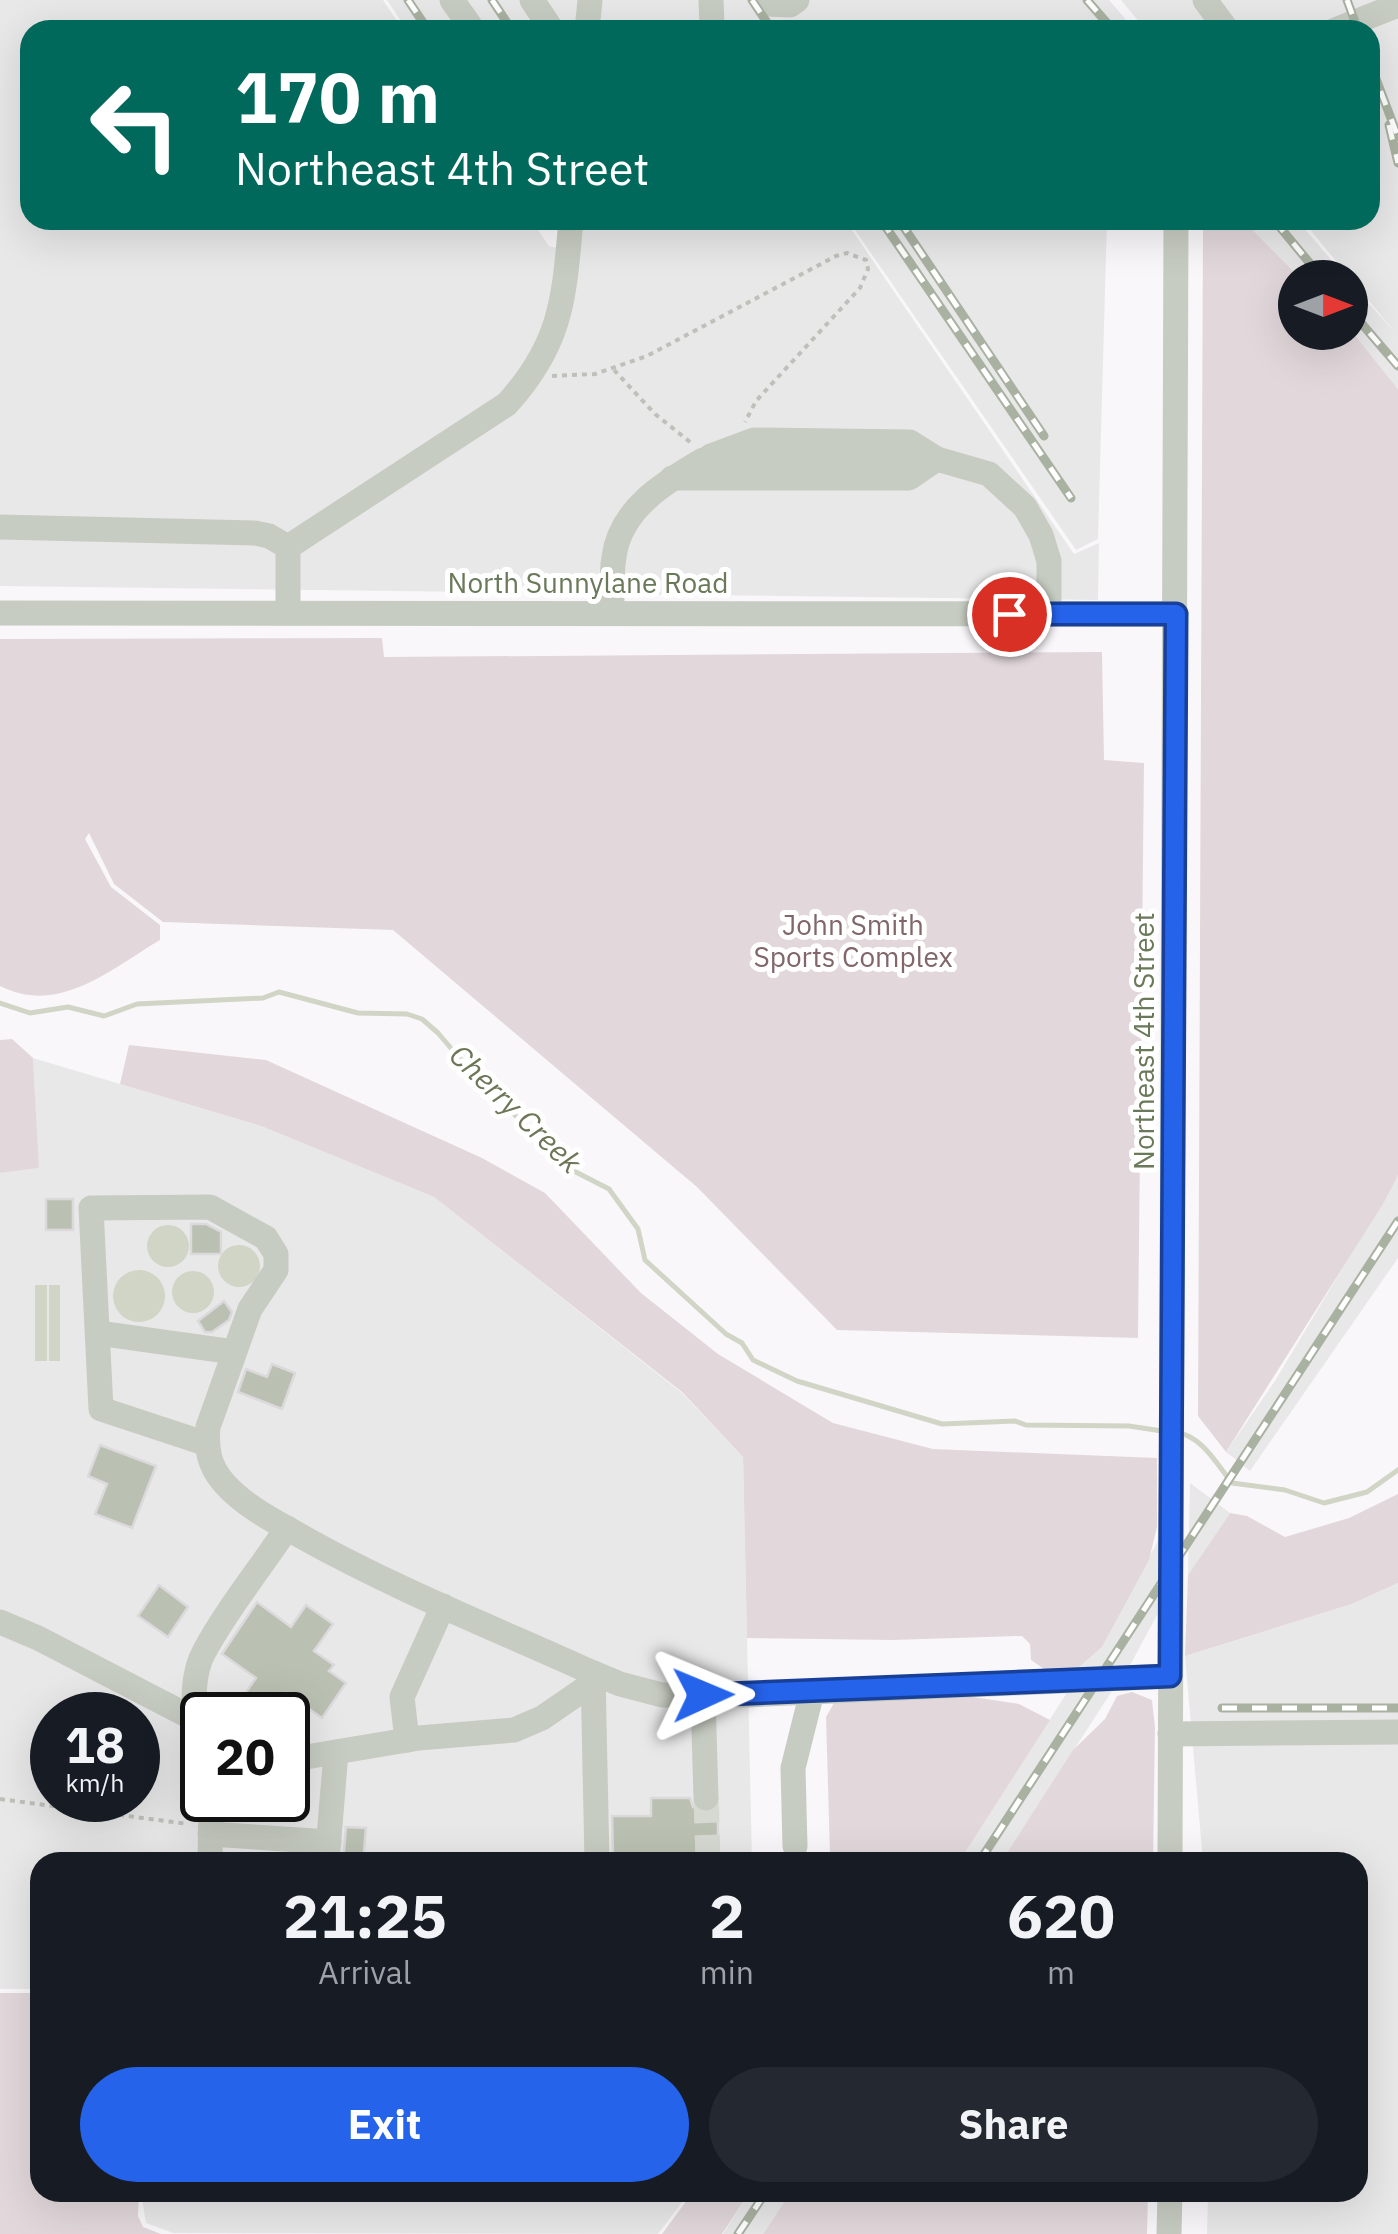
<!DOCTYPE html>
<html lang="en">
<head>
<meta charset="utf-8">
<style>
  :root { --surface:#171b24; --page:#242831; --text:#f1f3f6; --muted:#9ea1a6; --accent:#2563eb }
  body { margin:0; font-family:"IBM Plex Sans",sans-serif; background:var(--page); color:var(--text); height:100vh; display:flex; flex-direction:column; font-size:38px; white-space:nowrap }
  * { box-sizing:border-box; margin:0 }
  p { font-size:32px; color:var(--muted) }
  .icon { flex:none; width:55px; height:55px; fill:none; stroke:currentColor; stroke-width:2; stroke-linecap:round; stroke-linejoin:round }
  .map { position:relative; flex:1; overflow:hidden }
  .panel { position:absolute; left:30px; top:1852px; width:1338px; height:350px; display:flex; flex-direction:column; background:var(--surface); border-radius:30px; box-shadow:0 10px 40px #0002 }
  .panel>* { flex:none }
  .guide { position:absolute; left:20px; top:20px; width:1360px; height:210px; border-radius:30px; box-shadow:0 10px 40px #0002; background:#00695c; color:#fff; overflow:hidden }
  .needle { width:65px; rotate:90deg }
  .fabs { position:absolute; left:1278px; top:260px; display:grid; gap:20px }
  .fabs a { display:grid; place-items:center; width:90px; height:90px; border-radius:50%; background:var(--surface); box-shadow:0 10px 40px #0002; font-size:50px }
  .speed { position:absolute; left:30px; top:1692px; display:flex; gap:20px; font-size:50px; font-weight:700; text-align:center }
  .speed>* { display:grid; place-content:center; width:130px; height:130px; border-radius:50%; background:var(--surface); box-shadow:0 10px 40px #0002; line-height:1 }
  .speed small { font-size:25px; font-weight:400 }
  .speed .limit { border:5px solid #111; border-radius:15px; background:#fff; color:#111 }
  .pin { position:absolute; display:grid; place-items:center; width:85px; height:85px; color:#fff; margin:-42px; border:5px solid #fff; border-radius:50%; box-shadow:0 2px 10px #0007 }
  .me { position:absolute; width:110px; margin:-55px; rotate:89deg; stroke-linejoin:round; filter:drop-shadow(0 0 8px #0008) }
  .turn { display:flex; align-items:center; gap:35px; height:210px; padding:0 50px; font-size:45px }
  .turn .icon { width:130px; height:130px; stroke-width:2.5 }
  .turn b { display:block; font-size:70px; line-height:85px }
  .eta { display:flex; justify-content:space-evenly; align-items:center; height:170px; text-align:center }
  .eta b { font-size:60px; font-weight:700; line-height:70px }
  .button { display:flex; gap:20px; margin-top:auto; padding:20px 50px }
  .button a { flex:1; height:115px; border-radius:60px; background:var(--accent); color:#fff; font-size:40px; font-weight:700; line-height:115px; text-align:center }
  .button a+a { background:var(--page); color:var(--text) }
  .map>svg:first-child { display:block }
</style>
</head>
<body>
<div class="map">
<svg width="1398" height="2234" viewBox="0 0 1398 2234">
  <rect width="100%" height="100%" fill="#faf7fa"/>
  <g fill="#e9e8e8" fill-rule="evenodd">
    <polygon points="0,0 383,0 403,30 30,30 30,220 531,220 549,246 557,248 595,220 845,220 1074,554 1099,543 1098,600 0,586"/>
    <polygon points="387,0 1109,0 1135,30 407,30"/>
    <polygon points="1121,0 1398,0 1398,389 1350,329 1350,283 1394,331 1302,220 1370,220 1370,30 1146,30"/>
    <polygon points="848,220 1107,220 1098,539 1076,550"/>
    <polygon points="1243,220 1297,220 1346,277 1299,277"/>
    <path d="M33 1058 261 1126 434 1197 682 1393 743 1457 752 1862H40V1989H0V1173L38 1168ZM52 1715H138V1800H52ZM202 1715H288V1800H202Z"/>
    <polygon points="1398,1175 1398,1258 1250,1471 1226,1452 1275,1381"/>
    <polygon points="1190,1483 1230,1513 1188,1575"/>
    <polygon points="1164,1529 1164,1602 1128,1669 1077,1669 1102,1647"/>
    <polygon points="1398,1583 1398,2234 1207,2234 1208,2193 1358,2192 1358,1862 1203,1862 1185,1656 1352,1604"/>
    <polygon points="1068,1691 1112,1691 1001,1862 959,1862"/>
    <polygon points="141,2193 141,2192 689,2193 658,2234 173,2233 146,2223"/>
    <polygon points="749,2193 790,2193 763,2234 723,2234"/>
  </g>
  <g fill="#e2d8db">
    <polygon points="1203,220 1243,220 1299,277 1295,278 1295,332 1350,332 1350,329 1398,389 1398,1175 1383,1204 1226,1452 1198,1416"/>
    <path d="M382 638 384 657 1102 652 1104 760 1144 763 1138 1338 837 1330 697 1187 393 930 163 922 114 884 89 833 85 839 111 887 160 925V940C111 969 59 1016 0 986V639Z"/>
    <polygon points="12,1039 33,1058 39,1168 0,1173 0,1040"/>
    <polygon points="129,1045 266,1060 482,1158 545,1193 641,1293 718,1354 833,1423 933,1449 1157,1458 1157,1527 1149,1560 1102,1647 1077,1669 1044,1669 1031,1660 1030,1644 1022,1636 892,1640 747,1638 743,1457 682,1392 434,1197 261,1126 120,1084"/>
    <polygon points="1398,1494 1398,1583 1352,1604 1185,1656 1188,1575 1230,1513 1247,1516 1285,1537 1349,1518"/>
    <polygon points="1132,1692 1152,1700 1155,1728 1153,1862 1001,1862 1073,1750 1105,1719 1117,1696"/>
    <polygon points="966,1696 1019,1704 1050,1720 959,1862 752,1862 752,1858 830,1855 826,1717 834,1703"/>
    <polygon points="0,1993 40,1993 40,2192 139,2193 138,2216 143,2227 161,2234 0,2234"/>
    <polygon points="692,2193 692,2192 749,2193 722,2234 662,2234"/>
    <polygon points="790,2193 1148,2193 1147,2234 763,2234"/>
  </g>
  <g fill="#d0d5c6">
    <circle cx="168" cy="1246" r="21"/>
    <circle cx="239" cy="1266" r="21"/>
    <circle cx="139" cy="1296" r="26"/>
    <circle cx="193" cy="1292" r="21"/>
    <rect x="35" y="1285" width="12" height="76"/>
    <rect x="49" y="1285" width="11" height="76"/>
  </g>
  <g fill="none" stroke-linecap="round" stroke-linejoin="round">
    <g stroke="#d0d5c6" stroke-width="5">
      <path d="M0 1003 30 1013 68 1007 104 1016 137 1004 263 998 279 992 358 1013 407 1014 422 1019 438 1033 467 1067C479 1072 490 1086 503 1094L507 1107 568 1168 609 1189 638 1229 645 1260 726 1334 742 1343 753 1360 797 1381 942 1424 1015 1421 1026 1425 1129 1426 1162 1431"/>
      <path d="M1178 1433C1202 1436 1218 1466 1232 1483L1285 1490 1324 1503 1367 1492 1398 1470"/>
    </g>
  </g>
  <g fill="#bac1b2" stroke="#dcd9dc" stroke-width="2.5">
    <rect x="46" y="1199" width="27" height="31"/>
    <polygon points="191,1224 206,1224 221,1232 221,1254 191,1254"/>
    <polygon points="224,1301 232,1312 229,1320 212,1332 205,1332 198,1321"/>
    <polygon points="272,1364 295,1373 282,1409 238,1392 246,1369 267,1377"/>
    <polygon points="100,1445 156,1466 132,1528 95,1514 107,1484 88,1476"/>
    <polygon points="159,1585 188,1607 168,1637 138,1616"/>
    <polygon points="257,1602 291,1627 306,1605 333,1624 314,1651 334,1665 329,1671 346,1683 322,1718 286,1693 270,1715 230,1715 256,1678 222,1654"/>
    <polygon points="651,1798 690,1798 693,1807 706,1814 718,1809 718,1862 651,1862 651,1857 613,1857 612,1816 651,1816"/>
    <polygon points="346,1827 366,1828 363,1862 343,1862"/>
  </g>
  <g fill="none" stroke-linecap="round" stroke-linejoin="round">
    <polyline stroke="#d6d8d2" stroke-width="25" stroke-dasharray="25 12" stroke-linecap="butt" points="706,1798 708,1862"/>
    <g stroke="#bdc1b9" stroke-width="4" stroke-dasharray="5 5" stroke-linecap="butt">
      <polyline points="614,370 655,414 690,442"/>
      <polyline points="552,376 595,374 647,356 836,256 847,253 866,260 868,269 860,288 756,401 745,422"/>
      <polyline points="0,1799 188,1824"/>
    </g>
    <g stroke="#c7ccc2" stroke-width="25">
      <polyline points="452,0 473,30"/>
      <polyline points="532,0 552,30"/>
      <polyline points="763,0 766,4 790,5 797,0"/>
      <polyline points="1205,0 1227,30"/>
      <polyline points="587,30 590,0"/>
      <polyline points="708,30 712,26 711,0"/>
      <polyline points="1335,30 1398,5"/>
      <polyline points="672,478 909,478 937,459 910,442 754,440 711,456"/>
      <polyline points="0,527 255,533 269,536 288,547"/>
      <polyline points="0,613 1176,614"/>
      <path d="M288 613V547L507 404C562 343 564 299 571 220"/>
      <path d="M612 613C612 595 611 575 614 557 620 509 665 482 703 460L937 459 989 474 1025 507 1041 535 1049 561V614"/>
      <polyline points="98,1333 234,1352"/>
      <path d="M207 1444 101 1409 91 1208 210 1207 266 1238 276 1254V1270L250 1309 208 1427C206 1449 209 1466 224 1483 246 1508 278 1523 306 1539 396 1589 491 1627 584 1669L620 1684 662 1695H746L1170 1676"/>
      <polyline points="0,1622 38,1638 198,1721"/>
      <polyline points="593,1673 597,1862"/>
      <polyline points="703,1695 706,1798"/>
      <path d="M202 1727C189 1710 194 1670 204 1652 227 1609 260 1569 287 1528"/>
      <polyline points="1170,1734 1398,1732"/>
      <polyline points="407,1740 402,1697 443,1606"/>
      <polyline points="288,1760 419,1738 514,1730 542,1718 593,1683"/>
      <polyline points="210,1834 329,1842"/>
      <polyline points="795,1846 793,1768 812,1692"/>
      <polyline points="210,1862 211,1800"/>
      <polyline points="327,1862 336,1752"/>
      <polyline points="1170,1862 1176,220"/>
      <polyline points="1169,2234 1170,2192"/>
    </g>
    <defs>
      <g id="rail">
        <polyline points="408,0 428,30"/>
        <polyline points="492,0 512,30"/>
        <polyline points="752,0 772,30"/>
        <polyline points="1087,0 1113,30"/>
        <polyline points="1347,0 1358,30"/>
        <polyline points="1370,63 1398,137"/>
        <polyline points="1389,125 1398,163"/>
        <polyline points="881,220 1071,498"/>
        <polyline points="899,220 1044,436"/>
        <polyline points="1274,220 1322,278"/>
        <polyline points="1350,310 1398,366"/>
        <polyline points="1222,1708 1398,1708"/>
        <polyline points="979,1862 1398,1221"/>
        <polyline points="738,2234 766,2192"/>
      </g>
    </defs>
    <use href="#rail" stroke="#a9b1a1" stroke-width="9"/>
    <use href="#rail" stroke="#fff" stroke-width="5" stroke-dasharray="15" stroke-linecap="butt"/>
  </g>
  <g fill="none" stroke-linecap="round" stroke-linejoin="round">
    <defs>
      <polyline id="route" points="703,1695 1170,1676 1176,614 1009,614"/>
    </defs>
    <use href="#route" stroke="#184099" stroke-width="25"/>
    <use href="#route" stroke="#2563eb" stroke-width="18"/>
  </g>
  <g text-anchor="middle" stroke-width="10" stroke-linejoin="round" paint-order="stroke">
    <g font-size="28" fill="#697959" stroke="#fff">
      <text x="588" y="593">North Sunnylane Road</text>
      <text transform="translate(1144 1041) rotate(-90)" y="10">Northeast 4th Street</text>
    </g>
    <g font-size="28" fill="#81666a" stroke="#fff">
      <text x="853" y="935">John Smith<tspan x="853" dy="32">Sports Complex</tspan></text>
    </g>
    <g font-size="30" font-style="italic" fill="#6d7758" stroke="#fff">
      <text transform="translate(515 1109) rotate(44)" y="10">Cherry Creek</text>
    </g>
  </g>
</svg>
<div class="fabs">
<a><svg class="needle" viewBox="-14 -14 28 28"><path d="M0-13l5 13h-10z" fill="#e53935"/><path d="M0 13l5-13h-10z" fill="#9ea1a6"/></svg></a>
</div>
<div class="speed"><div>18<small>km/h</small></div><div class="limit">20</div></div>
<div class="pin" style="left:1009px;top:614px;background:#d93025"><svg class="icon" aria-label="arrive" viewBox="0 0 24 24"><path d="M6 21V4h12l-3 4 3 4H6"/></svg></div>
<svg class="me" style="left:703px;top:1695px" viewBox="-20 -20 40 40"><path d="M0-17L14 15 0 8-14 15z" fill="#2563eb" stroke="#fff" stroke-width="4"/></svg>
<div class="guide">
<div class="turn"><svg class="icon" aria-label="left" viewBox="0 0 24 24"><path d="M17 20v-9H6M10 6l-5 5 5 5"/></svg><div><b>170 m</b>Northeast 4th Street</div></div>
</div>
<section class="panel">
<div class="eta">
<div><b>21:25</b><p>Arrival</p></div>
<div><b>2</b><p>min</p></div>
<div><b>620</b><p>m</p></div>
</div>
<div class="button"><a>Exit</a><a>Share</a></div>
</section>
</div>
</body>
</html>
